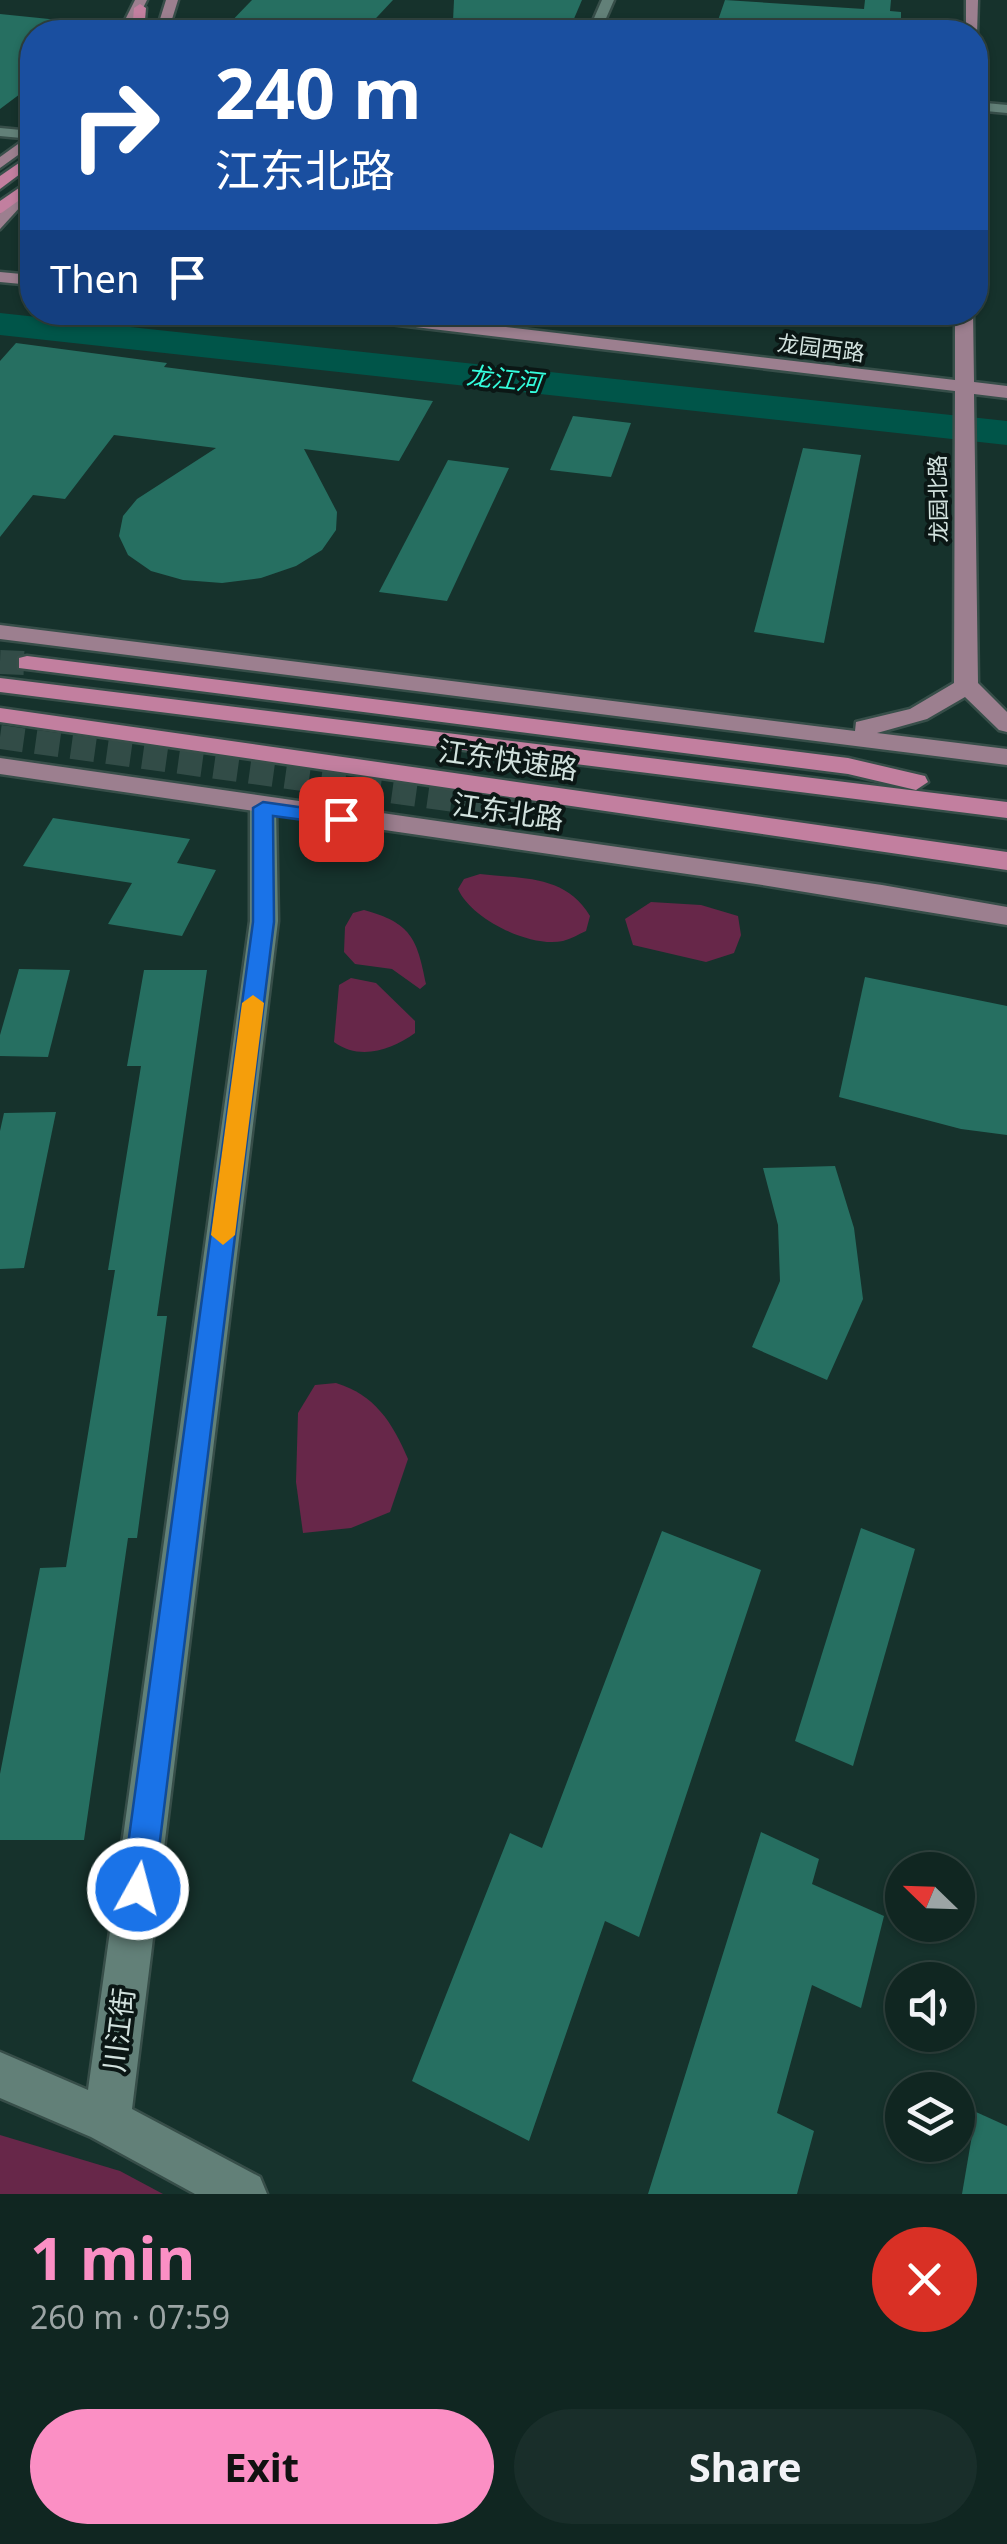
<!DOCTYPE html>
<html lang="en">
<head>
<meta charset="utf-8">
<style>
  :root { --surface:#102621; --page:#192e2a; --text:#f1f3f6; --muted:#9ca5a5; --line:#30433f; --accent:#fb8fc4 }
  body { margin:0; font-family:"Noto Sans","Noto Sans SC",sans-serif; background:var(--page); color:var(--text); height:100vh; display:flex; flex-direction:column; font-size:38px; white-space:nowrap }
  * { box-sizing:border-box; margin:0 }
  p { font-size:32px; color:var(--muted) }
  .icon { flex:none; width:55px; height:55px; fill:none; stroke:currentColor; stroke-width:2; stroke-linecap:round; stroke-linejoin:round }
  .map { position:relative; height:2194px; overflow:hidden }
  .details { display:flex; flex-direction:column; background:var(--surface); flex:1 }
  .details>* { flex:none }
  .hud { position:absolute; left:20px; top:20px; width:968px; height:305px; border-radius:40px; box-shadow:0 2px 8px #0004,0 0 0 2px var(--line); background:#1a4fa0; color:#fff; overflow:hidden }
  .needle { width:65px; rotate:293deg }
  .tools { position:absolute; left:885px; top:1852px; display:grid; gap:20px }
  .tools a { display:grid; place-items:center; width:90px; height:90px; border-radius:50%; background:var(--surface); box-shadow:0 2px 8px #0004,0 0 0 2px var(--line); font-size:50px }
  .pin { position:absolute; display:grid; place-items:center; width:85px; height:85px; color:#fff; margin:-42px; border-radius:20px; box-shadow:0 5px 15px #0006 }
  .me { position:absolute; width:110px; margin:-55px; rotate:7deg; stroke-linejoin:round; filter:drop-shadow(0 0 8px #0008) }
  .turn { display:flex; align-items:center; gap:35px; height:210px; padding:0 30px; font-size:45px }
  .turn .icon { width:130px; height:130px; stroke-width:2.5 }
  .turn b { display:block; font-size:70px; line-height:85px }
  .then { display:flex; align-items:center; height:95px; padding:0 30px; background:#0003; gap:20px; font-size:38px }
  .round { display:grid; place-items:center; flex:none; width:105px; height:105px; border-radius:52px; background:var(--page) }
  .headline { display:flex; align-items:center; justify-content:space-between; height:170px; padding:0 30px }
  h1 { font-size:60px; font-weight:700; line-height:75px; color:var(--accent) }
  .cta { display:flex; gap:20px; margin-top:auto; padding:20px 30px }
  .cta a { flex:1; height:115px; border-radius:60px; background:var(--accent); color:#111; font-size:40px; font-weight:700; line-height:115px; text-align:center }
  .cta a+a { background:var(--page); color:var(--text) }
  .map>svg:first-child { display:block }
</style>
</head>
<body>
<div class="map">
<svg width="1007" height="2194" viewBox="0 0 1007 2194">
  <rect width="100%" height="100%" fill="#16322c"/>
  <g fill="#672749">
    <path d="M480 874C523 879 566 875 590 916L586 931C579 934 571 939 563 941 530 948 471 919 458 889L464 879Z"/>
    <polygon points="651,902 701,905 738,916 741,935 734,953 706,962 633,945 625,919"/>
    <path d="M364 910C411 923 417 938 426 984L420 989 392 969 355 964 344 952 345 927 353 913Z"/>
    <path d="M351 978 376 983 415 1021V1033C391 1050 360 1061 334 1042L339 985Z"/>
    <path d="M336 1383C375 1395 392 1422 408 1459L390 1512 351 1528 303 1533 296 1482 298 1413 315 1385Z"/>
    <polygon points="0,2135 120,2171 163,2194 0,2194"/>
  </g>
  <g fill="none" stroke-linecap="round" stroke-linejoin="round">
    <polygon fill="#005549" fill-rule="evenodd" points="0,313 1007,421 1007,445 0,335"/>
  </g>
  <g fill="#266f61">
    <polygon points="252,0 393,0 363,32 223,30"/>
    <polygon points="454,0 582,0 570,28 453,21"/>
    <polygon points="725,0 864,9 865,0 891,0 890,11 901,12 901,32 714,32"/>
    <polygon points="0,14 59,20 41,32 32,32 32,85 0,109"/>
    <polygon points="16,343 167,363 164,367 433,401 399,461 304,449 337,512 336,530 322,550 296,566 261,578 222,583 183,580 151,571 128,555 119,536 123,516 137,499 216,448 114,435 65,499 33,495 0,537 0,361"/>
    <polygon points="573,416 631,423 611,477 550,470"/>
    <polygon points="803,448 861,455 824,643 754,632"/>
    <polygon points="448,460 509,468 447,601 379,592"/>
    <polygon points="53,818 190,839 177,863 216,870 182,936 108,924 132,883 23,866"/>
    <polygon points="19,969 70,970 48,1057 0,1056 0,1035"/>
    <polygon points="144,970 207,970 157,1316 167,1316 137,1538 128,1538 84,1840 0,1840 0,1774 40,1568 66,1567 115,1270 108,1270 141,1066 127,1066"/>
    <polygon points="865,977 1007,1006 1007,1135 961,1129 839,1097"/>
    <polygon points="56,1112 24,1268 0,1269 0,1131 4,1113"/>
    <polygon points="835,1166 854,1228 863,1299 827,1380 752,1347 780,1281 778,1225 763,1168"/>
    <polygon points="861,1528 915,1549 853,1766 795,1741"/>
    <polygon points="662,1531 761,1570 639,1937 605,1921 529,2141 412,2081 510,1833 542,1848"/>
    <polygon points="761,1832 819,1859 812,1884 884,1916 861,2008 812,1985 777,2113 814,2131 797,2194 648,2194"/>
    <polygon points="976,2112 1007,2126 1007,2194 962,2194"/>
  </g>
  <g fill="none" stroke-linecap="round" stroke-linejoin="round">
    <g stroke="#324c47" stroke-width="24" stroke-dasharray="24 12" stroke-linecap="butt">
      <polyline points="0,662 27,663"/>
      <polyline points="0,737 563,815"/>
    </g>
    <defs>
      <g id="minor">
        <polygon points="602,0 614,0 600,32 588,32"/>
        <polygon points="975,102 1007,105 1007,113 975,110"/>
        <polygon points="0,128 32,131 32,139 0,136"/>
        <polygon points="263,800 276,808 278,921 132,2109 260,2177 267,2194 195,2194 91,2137 0,2098 0,2052 88,2090 250,921 250,808"/>
      </g>
      <g id="major">
        <polygon points="135,0 147,0 131,32 119,32"/>
        <polygon points="166,0 178,0 168,32 156,32"/>
        <polygon points="966,0 978,0 977,35 966,32"/>
        <polygon points="32,134 32,145 0,168 0,157"/>
        <polygon points="32,180 32,194 0,229 0,214"/>
        <polygon points="0,272 32,275 32,285 0,282"/>
        <polygon points="323,312 379,312 955,380 955,312 973,312 974,382 1007,386 1007,398 974,394 978,683 1007,712 1007,732 999,730 965,697 927,719 877,733 1007,749 1007,765 0,639 0,625 855,731 856,722 910,709 954,683 955,391 331,317"/>
        <polygon points="0,758 882,885 1007,907 1007,925 756,884 0,774"/>
      </g>
      <g id="highway">
        <polygon points="140,4 146,8 144,32 132,32 134,8"/>
        <polygon points="32,154 32,165 0,189 0,176"/>
        <polygon points="32,179 32,191 0,214 0,201"/>
        <polygon points="27,656 848,758 925,776 928,782 916,790 848,774 19,668 19,658"/>
        <polygon points="0,678 1007,802 1007,818 0,692"/>
        <polygon points="0,708 1007,852 1007,870 0,722"/>
      </g>
    </defs>
    <use href="#minor" stroke="#374e49" stroke-width="5"/>
    <use href="#major" stroke="#374e49" stroke-width="5"/>
    <use href="#highway" stroke="#374e49" stroke-width="5"/>
    <use href="#minor" fill="#628078" fill-rule="evenodd"/>
    <use href="#major" fill="#9c7f8f" fill-rule="evenodd"/>
    <use href="#highway" fill="#c27f9f" fill-rule="evenodd"/>
  </g>
  <polygon fill="#1a73e8" stroke="#114b97" stroke-width="2.5" points="263,802 341,813 350,819 341,825 273,816 274,922 154,1889 149,1901 138,1905 126,1901 122,1889 253,922 253,808"/>
  <polygon fill="#f59e0b" points="253,995 264,1003 235,1235 223,1245 211,1235 242,1003"/>
  <g text-anchor="middle" stroke-width="8" stroke-linejoin="round" paint-order="stroke">
    <g font-size="22" fill="#d2e2de" stroke="#0b1715">
      <text transform="translate(821 348) rotate(7)" y="8">龙园西路</text>
      <text transform="translate(938 499) rotate(-91)" y="8">龙园北路</text>
    </g>
    <g font-size="25" font-style="italic" fill="#34fcdc" stroke="#0b1715">
      <text transform="translate(504 379) rotate(6)" y="9">龙江河</text>
    </g>
    <g font-size="28" fill="#d2e2de" stroke="#0b1715">
      <text transform="translate(508 760) rotate(8)" y="10">江东快速路</text>
      <text transform="translate(508 812) rotate(8)" y="10">江东北路</text>
      <text transform="translate(119 2030) rotate(-83)" y="10">川江街</text>
    </g>
  </g>
</svg>
<div class="tools">
<a><svg class="needle" viewBox="-14 -14 28 28"><path d="M0-13l5 13h-10z" fill="#e53935"/><path d="M0 13l5-13h-10z" fill="#9ca5a5"/></svg></a>
<a><svg class="icon" aria-label="sound" viewBox="0 0 24 24"><path d="M4 9h4l5-4v14l-5-4H4zM17 9q2 3 0 6"/></svg></a>
<a><svg class="icon" aria-label="layers" viewBox="0 0 24 24"><path d="M12 4l9 5-9 5-9-5zM3 14l9 5 9-5"/></svg></a>
</div>
<div class="pin" style="left:341px;top:819px;background:#d93025"><svg class="icon" aria-label="arrive" viewBox="0 0 24 24"><path d="M6 21V4h12l-3 4 3 4H6"/></svg></div>
<svg class="me" style="left:138px;top:1889px" viewBox="-20 -20 40 40"><circle r="17" fill="#1a73e8" stroke="#fff" stroke-width="3"/><path d="M0-11L8 9 0 5-8 9z" fill="#fff"/></svg>
<div class="hud">
<div class="turn"><svg class="icon" aria-label="right" viewBox="0 0 24 24"><path d="M7 20v-9h11M14 6l5 5-5 5"/></svg><div><b>240 m</b>江东北路</div></div>
<div class="then">Then<svg class="icon" aria-label="arrive" viewBox="0 0 24 24"><path d="M6 21V4h12l-3 4 3 4H6"/></svg></div>
</div>
</div>
<section class="details">
<div class="headline"><div><h1>1 min</h1><p>260 m · 07:59</p></div><a class="round" style="background:#d93025;color:#fff"><svg class="icon" aria-label="close" viewBox="0 0 24 24"><path d="M6 6l12 12M18 6L6 18"/></svg></a></div>
<div class="cta"><a>Exit</a><a>Share</a></div>
</section>
</body>
</html>
